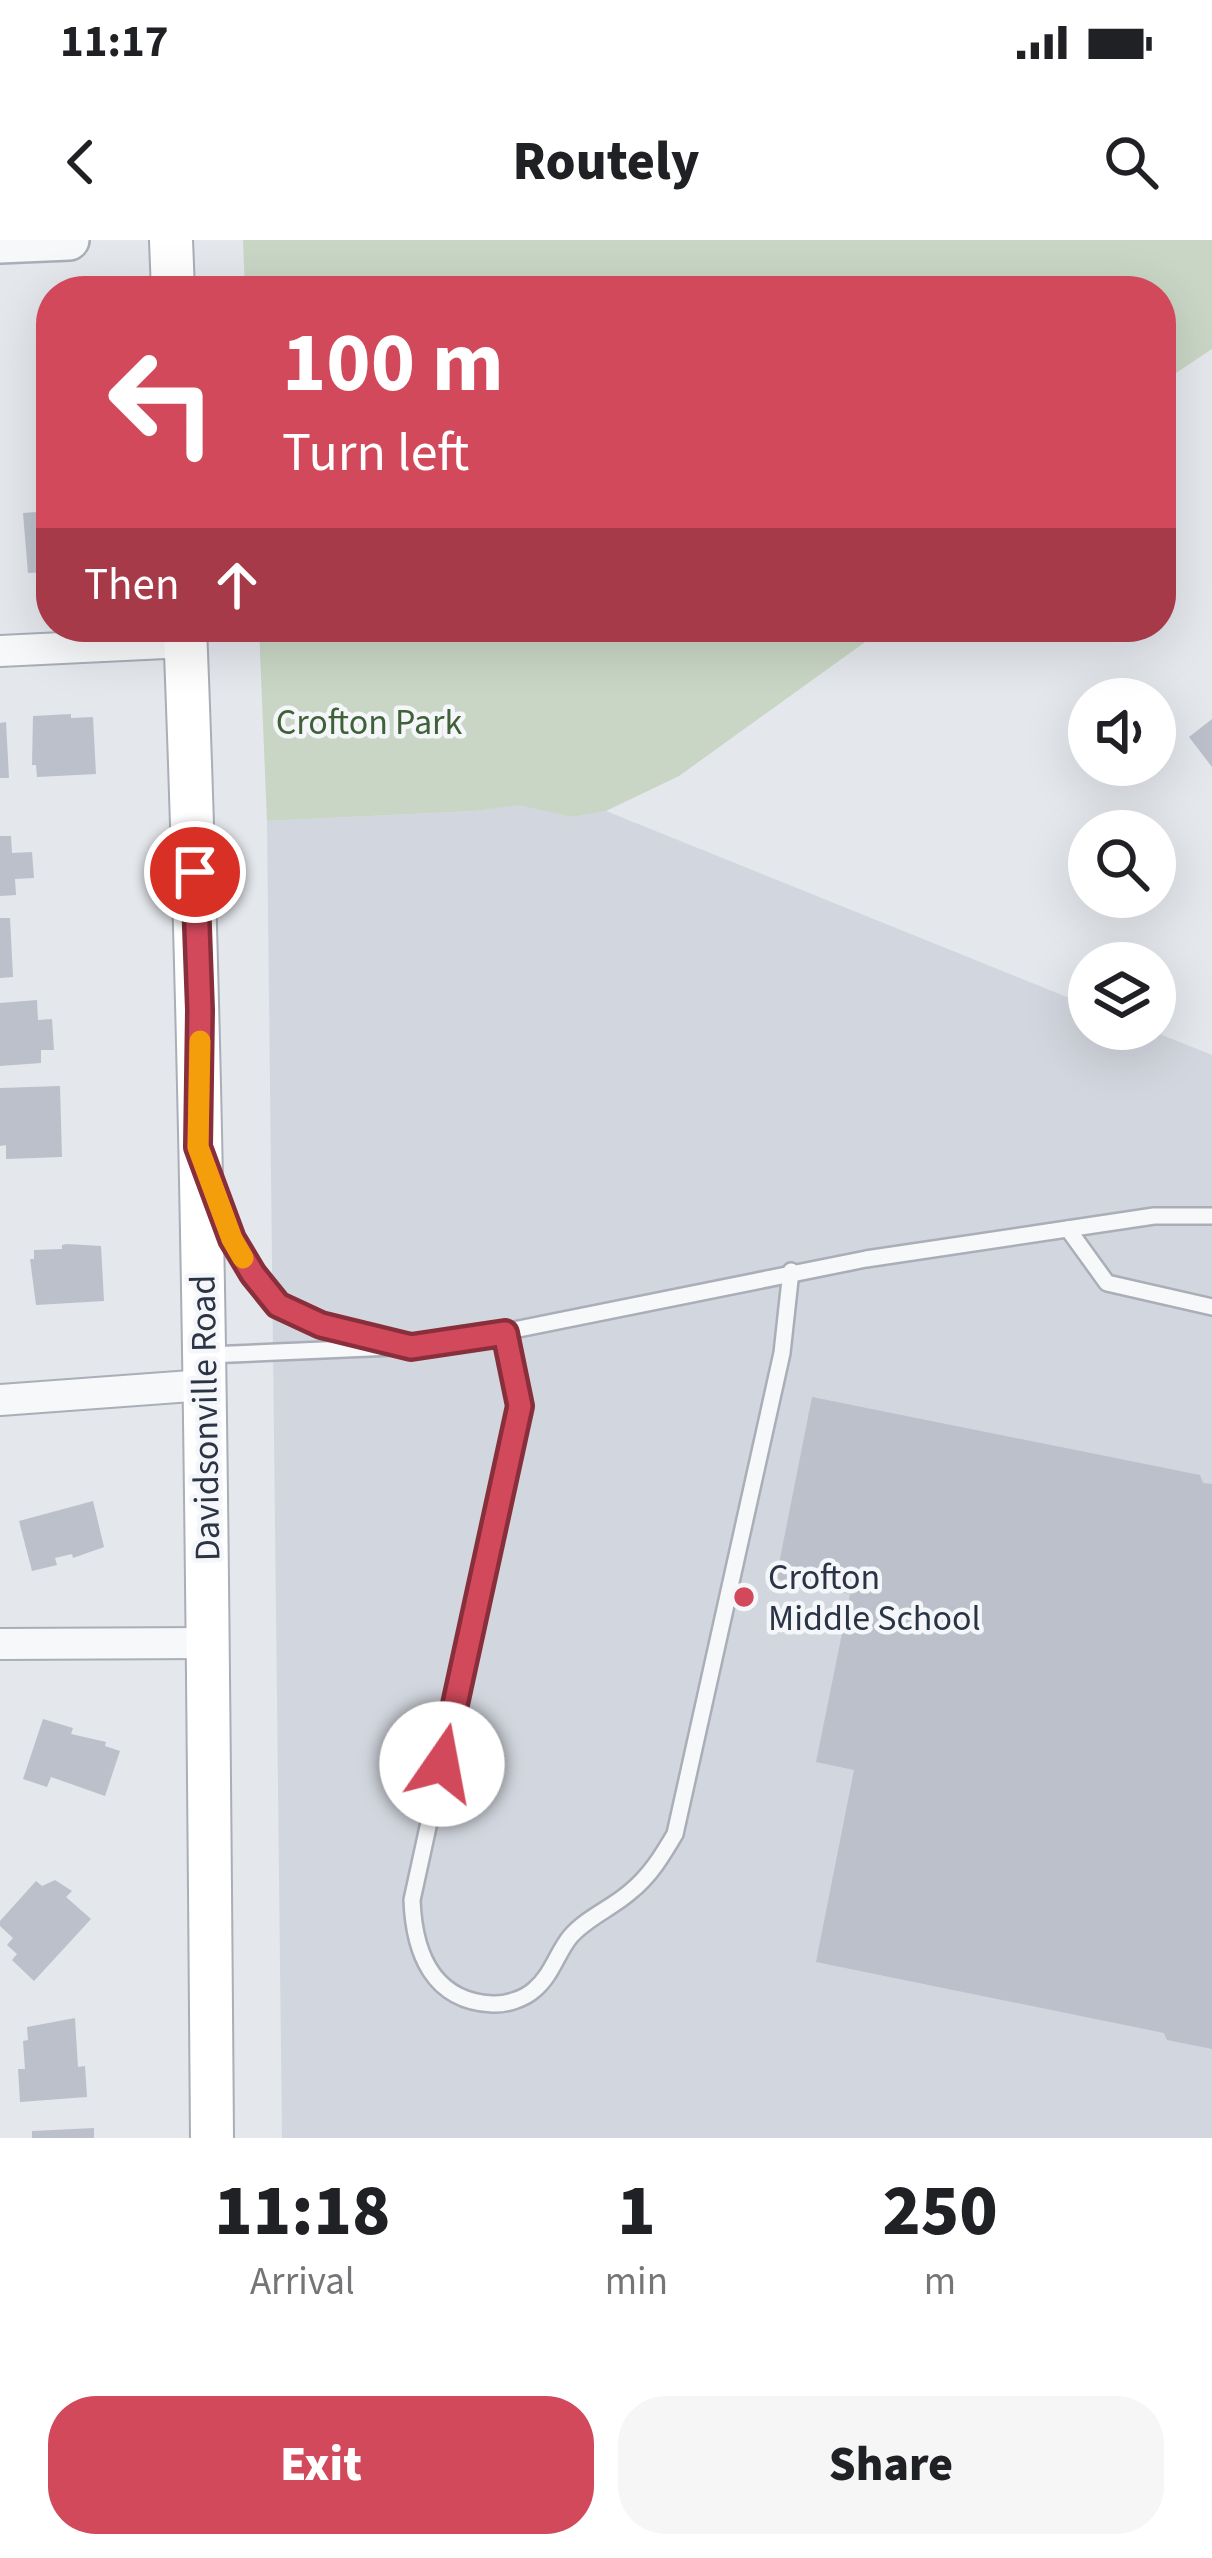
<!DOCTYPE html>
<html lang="en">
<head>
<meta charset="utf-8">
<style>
  :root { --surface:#fff; --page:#f6f6f6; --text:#202124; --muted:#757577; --accent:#d1495b }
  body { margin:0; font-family:"Source Sans 3",sans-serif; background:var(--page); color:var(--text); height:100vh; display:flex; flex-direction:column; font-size:45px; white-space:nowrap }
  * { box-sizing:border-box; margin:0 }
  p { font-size:39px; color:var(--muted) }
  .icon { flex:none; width:66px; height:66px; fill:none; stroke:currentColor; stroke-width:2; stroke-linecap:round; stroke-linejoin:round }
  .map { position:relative; height:1898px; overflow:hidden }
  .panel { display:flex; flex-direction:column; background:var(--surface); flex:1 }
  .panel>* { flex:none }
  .hud { position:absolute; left:36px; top:36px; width:1140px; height:366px; border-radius:48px; box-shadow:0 12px 48px #0002; background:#d1495b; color:#fff; overflow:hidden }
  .fabs { position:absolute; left:1068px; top:438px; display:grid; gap:24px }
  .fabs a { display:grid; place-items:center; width:108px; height:108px; border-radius:50%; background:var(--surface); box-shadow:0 12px 48px #0002; font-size:60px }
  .pin { position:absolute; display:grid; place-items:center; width:102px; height:102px; color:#fff; margin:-51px; border:6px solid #fff; border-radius:50%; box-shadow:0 3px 12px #0007 }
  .me { position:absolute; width:132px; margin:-66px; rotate:12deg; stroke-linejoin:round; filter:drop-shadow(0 0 9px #0008) }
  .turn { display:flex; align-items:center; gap:42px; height:252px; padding:0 48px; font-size:54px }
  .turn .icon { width:156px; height:156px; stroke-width:2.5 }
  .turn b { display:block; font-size:84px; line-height:102px }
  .then { display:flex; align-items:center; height:114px; padding:0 48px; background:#0003; gap:24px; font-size:45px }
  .eta { display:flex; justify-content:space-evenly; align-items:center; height:204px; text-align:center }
  .eta b { font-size:72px; font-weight:800; line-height:84px }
  .button { display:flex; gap:24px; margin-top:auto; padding:24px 48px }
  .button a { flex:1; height:138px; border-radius:48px; background:var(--accent); color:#fff; font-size:48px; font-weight:800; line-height:138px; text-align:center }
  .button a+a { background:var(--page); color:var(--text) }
  .status { display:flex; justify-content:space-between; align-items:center; height:84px; padding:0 60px; background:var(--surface); direction:ltr }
  .status svg { height:33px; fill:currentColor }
  header { display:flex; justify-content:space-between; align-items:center; height:156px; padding:0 48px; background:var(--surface); font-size:54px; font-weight:800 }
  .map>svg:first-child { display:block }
</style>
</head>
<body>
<div class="status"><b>11:17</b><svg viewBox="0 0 49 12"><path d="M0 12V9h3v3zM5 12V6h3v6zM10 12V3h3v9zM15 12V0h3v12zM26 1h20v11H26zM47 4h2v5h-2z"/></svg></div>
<header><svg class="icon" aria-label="back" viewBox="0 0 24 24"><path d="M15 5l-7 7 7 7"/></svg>Routely<svg class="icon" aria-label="search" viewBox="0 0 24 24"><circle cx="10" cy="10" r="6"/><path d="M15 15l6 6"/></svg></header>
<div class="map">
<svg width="1212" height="1898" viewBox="0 0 1212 1898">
  <rect width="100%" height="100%" fill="#e4e7ec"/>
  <polygon fill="#d2d6de" points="520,564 572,577 606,571 1089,766 1089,789 1147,789 1212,815 1212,1898 282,1898 267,581 474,571"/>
  <g fill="#c9d6c5">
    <polygon points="243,0 1212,0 1212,109 1161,143 1161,51 245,51"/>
    <polygon points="259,387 886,387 679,536 606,571 572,577 519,565 474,571 267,581"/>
  </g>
  <g fill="#bbc0ca">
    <polygon points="51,271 51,332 28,333 23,273"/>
    <polygon points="71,474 71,478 93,477 96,534 37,537 36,525 32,525 33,476"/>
    <polygon points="1212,479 1212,527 1189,497"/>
    <polygon points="6,482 9,538 0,538 0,483"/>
    <polygon points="0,596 11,596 12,613 32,612 34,638 15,639 16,655 0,656"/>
    <polygon points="0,678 10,678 13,737 0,738"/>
    <polygon points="37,760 38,780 52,779 54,810 41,810 41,823 0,826 0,763"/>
    <polygon points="60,846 62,917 6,919 6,905 0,906 0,848"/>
    <polygon points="67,1004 101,1006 104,1061 36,1065 30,1019 34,1019 34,1010 62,1009 62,1005"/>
    <polygon points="812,1157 1200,1235 1203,1243 1212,1244 1212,1809 1167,1800 1164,1793 816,1722 854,1530 816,1522 850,1354 776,1339"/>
    <polygon points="93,1261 104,1307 73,1318 72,1314 55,1318 57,1325 32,1331 19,1281"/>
    <polygon points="43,1479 73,1488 71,1494 106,1502 105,1506 120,1511 105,1556 51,1537 47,1547 23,1539"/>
    <polygon points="55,1640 72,1651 66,1657 91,1679 34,1741 12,1720 17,1714 7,1705 13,1698 0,1686 0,1681 36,1641 42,1646"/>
    <polygon points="75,1778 78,1827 85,1826 87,1857 20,1862 18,1829 25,1829 23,1801 28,1800 27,1787"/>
    <polygon points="94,1888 94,1898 32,1898 32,1891"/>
  </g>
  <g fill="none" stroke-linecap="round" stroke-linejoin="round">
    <defs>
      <g id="service">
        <path d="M216 956C257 1066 281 1076 391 1102"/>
        <polyline points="1068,989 1107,1043 1212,1067"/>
        <path d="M505 1093 520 1166 412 1660C414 1712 432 1761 492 1764 505 1765 524 1759 534 1750 552 1735 557 1713 570 1697 586 1678 612 1668 630 1652 650 1636 662 1616 675 1594L782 1113 791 1031"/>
        <polyline points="208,1115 439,1105 866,1019 1154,976 1212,976"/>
      </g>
      <g id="minor">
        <polyline points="0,411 186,402"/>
        <polyline points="0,1160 205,1145"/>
        <polyline points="0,1404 208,1403"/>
      </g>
      <polyline id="tertiary" points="0,3 69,0"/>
      <g id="secondary">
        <polyline points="171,0 173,51"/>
        <path d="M185 387C205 890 208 1394 212 1898"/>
      </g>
    </defs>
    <use href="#service" stroke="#a9aeb7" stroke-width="20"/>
    <use href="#minor" stroke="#a9aeb7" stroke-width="34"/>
    <use href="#tertiary" stroke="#a9aeb7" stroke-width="44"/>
    <use href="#secondary" stroke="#a9aeb7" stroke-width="46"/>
    <use href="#service" stroke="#f7f8fa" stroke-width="15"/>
    <use href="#minor" stroke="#f7f8fa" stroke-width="30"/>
    <use href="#tertiary" stroke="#f7f8fa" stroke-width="39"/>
    <use href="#secondary" stroke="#fff" stroke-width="42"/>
  </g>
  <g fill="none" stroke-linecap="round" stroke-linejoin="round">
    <defs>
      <polyline id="route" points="195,632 200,770 198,907 232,999 253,1034 278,1065 321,1085 411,1107 505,1093 520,1166 442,1524"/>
    </defs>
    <use href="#route" stroke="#882f3b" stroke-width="30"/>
    <use href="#route" stroke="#d1495b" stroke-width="21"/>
    <polyline stroke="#f59e0b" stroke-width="21" points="200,801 198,907 232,999 243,1018"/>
  </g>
  <circle fill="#d1495b" stroke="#f4f6f9" stroke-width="4.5" cx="744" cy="1357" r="12"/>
  <g text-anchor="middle" stroke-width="9" stroke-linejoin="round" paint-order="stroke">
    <g font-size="36" fill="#3f6138" stroke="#f4f6f9">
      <text x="369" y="494">Crofton Park</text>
    </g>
    <g font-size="36" fill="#2b3445" stroke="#f4f6f9">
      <text transform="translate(204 1178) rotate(-91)" y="13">Davidsonville Road</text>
    </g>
    <g font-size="36" fill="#2b3445" stroke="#f4f6f9" text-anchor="start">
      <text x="768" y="1349">Crofton<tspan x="768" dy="41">Middle School</tspan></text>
    </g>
  </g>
</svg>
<div class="fabs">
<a><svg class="icon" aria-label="sound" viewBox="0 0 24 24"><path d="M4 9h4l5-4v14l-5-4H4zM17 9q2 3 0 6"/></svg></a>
<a><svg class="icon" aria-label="search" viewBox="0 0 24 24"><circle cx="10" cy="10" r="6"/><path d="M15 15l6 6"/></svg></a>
<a><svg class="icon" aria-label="layers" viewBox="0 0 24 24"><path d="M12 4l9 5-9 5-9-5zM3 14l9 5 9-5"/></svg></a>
</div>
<div class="pin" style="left:195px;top:632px;background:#d93025"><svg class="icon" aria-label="arrive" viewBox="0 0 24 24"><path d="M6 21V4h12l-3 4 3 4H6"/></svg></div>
<svg class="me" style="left:442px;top:1524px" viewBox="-20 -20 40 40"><circle r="19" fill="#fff"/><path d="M0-13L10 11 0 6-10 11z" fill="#d1495b"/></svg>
<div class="hud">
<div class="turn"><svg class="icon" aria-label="left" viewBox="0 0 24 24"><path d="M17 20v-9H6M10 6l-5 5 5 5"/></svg><div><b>100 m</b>Turn left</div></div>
<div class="then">Then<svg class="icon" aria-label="ahead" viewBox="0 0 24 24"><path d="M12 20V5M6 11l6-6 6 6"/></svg></div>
</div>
</div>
<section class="panel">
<div class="eta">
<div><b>11:18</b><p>Arrival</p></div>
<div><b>1</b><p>min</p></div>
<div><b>250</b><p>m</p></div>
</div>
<div class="button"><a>Exit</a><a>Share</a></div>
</section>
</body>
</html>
